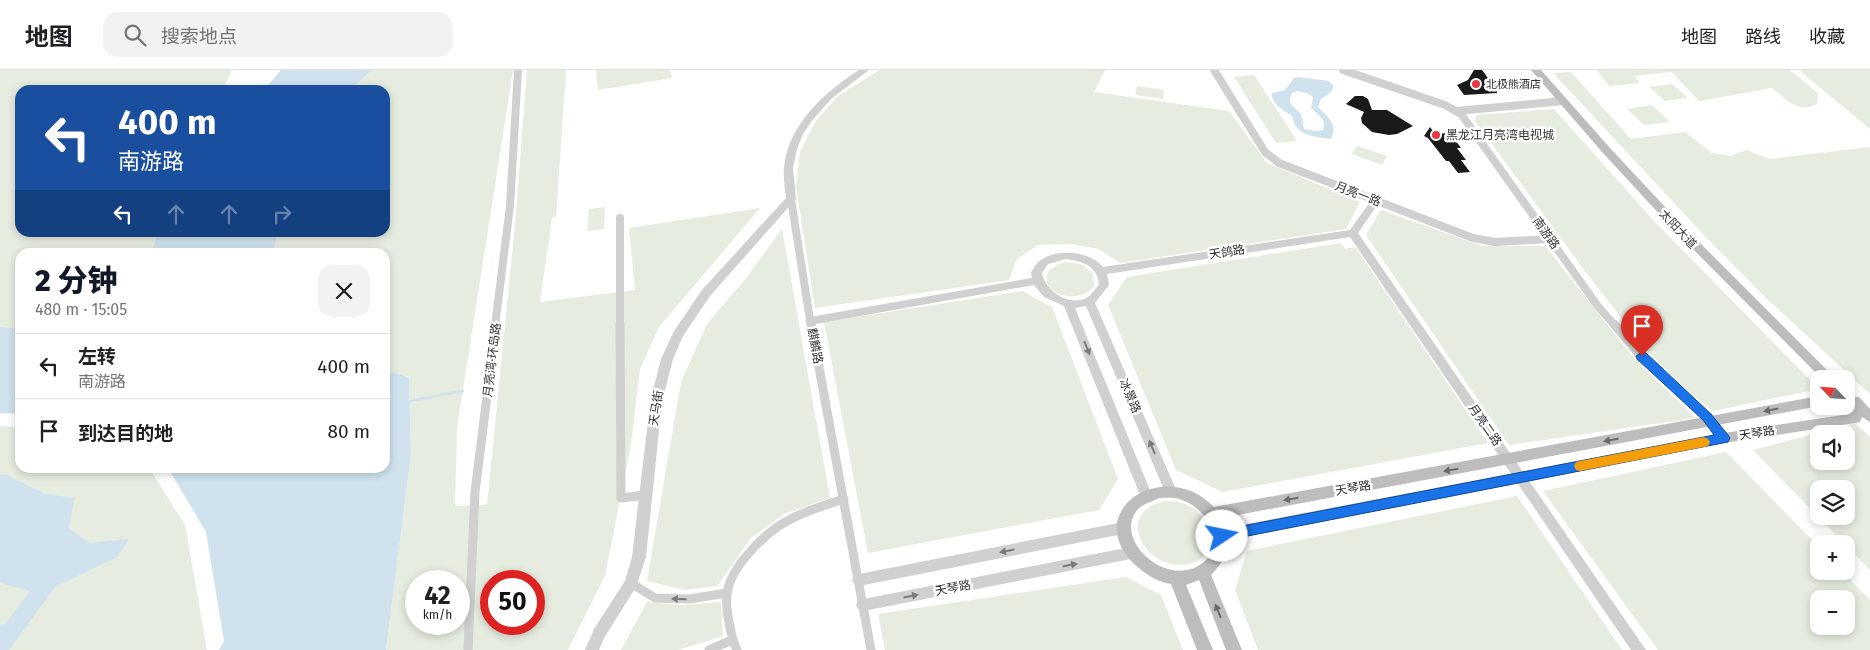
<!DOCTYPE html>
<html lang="zh">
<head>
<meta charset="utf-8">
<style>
  :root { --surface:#fff; --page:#f2f2f2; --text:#202124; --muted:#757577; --line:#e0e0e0; --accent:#111827 }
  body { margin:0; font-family:"Fira Sans","Noto Sans SC",sans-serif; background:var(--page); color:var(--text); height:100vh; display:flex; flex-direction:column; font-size:19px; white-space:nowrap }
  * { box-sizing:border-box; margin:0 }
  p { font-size:16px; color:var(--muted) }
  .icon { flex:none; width:28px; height:28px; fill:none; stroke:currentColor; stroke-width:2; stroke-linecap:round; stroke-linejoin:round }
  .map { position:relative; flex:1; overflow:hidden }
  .drawer { position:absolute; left:15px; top:178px; width:375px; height:225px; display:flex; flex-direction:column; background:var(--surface); border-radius:15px; box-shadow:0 2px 8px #0003 }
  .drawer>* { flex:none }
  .hud { position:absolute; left:15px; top:15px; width:375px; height:152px; border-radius:15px; box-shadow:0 2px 8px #0003; background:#1a4fa0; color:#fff; overflow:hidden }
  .needle { width:32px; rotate:295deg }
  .tools { position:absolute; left:1810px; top:300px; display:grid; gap:10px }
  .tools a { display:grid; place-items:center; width:45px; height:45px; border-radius:10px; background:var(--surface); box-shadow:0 2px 8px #0003; font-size:25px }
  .speed { position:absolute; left:405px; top:500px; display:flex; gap:10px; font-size:25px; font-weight:700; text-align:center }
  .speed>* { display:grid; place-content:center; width:65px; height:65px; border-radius:50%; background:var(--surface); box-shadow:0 2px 8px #0003; line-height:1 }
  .speed small { font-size:12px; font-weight:400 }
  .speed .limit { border:8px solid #d22; background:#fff; color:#111 }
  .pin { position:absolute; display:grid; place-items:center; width:42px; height:42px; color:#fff; margin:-51px -21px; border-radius:50% 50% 50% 0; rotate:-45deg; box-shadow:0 0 5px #0007 }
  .pin .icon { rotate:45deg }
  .me { position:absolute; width:55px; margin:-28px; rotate:79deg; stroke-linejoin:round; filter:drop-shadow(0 0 4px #0008) }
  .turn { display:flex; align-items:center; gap:18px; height:105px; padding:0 20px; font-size:22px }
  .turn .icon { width:65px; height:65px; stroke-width:2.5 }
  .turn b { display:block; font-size:35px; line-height:42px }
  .lanes { display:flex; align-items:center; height:48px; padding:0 20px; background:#0003; justify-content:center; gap:25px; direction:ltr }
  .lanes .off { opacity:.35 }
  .round { display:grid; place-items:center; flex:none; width:52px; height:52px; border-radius:15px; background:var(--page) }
  .head { display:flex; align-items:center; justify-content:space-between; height:85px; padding:0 20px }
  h1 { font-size:30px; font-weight:800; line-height:38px; color:var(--accent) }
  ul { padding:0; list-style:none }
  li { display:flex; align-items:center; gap:15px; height:65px; padding:0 20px; border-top:1px solid var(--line) }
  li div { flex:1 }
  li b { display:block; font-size:19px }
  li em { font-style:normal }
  header { display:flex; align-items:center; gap:30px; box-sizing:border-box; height:70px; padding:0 25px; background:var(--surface); border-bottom:1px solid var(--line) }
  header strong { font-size:24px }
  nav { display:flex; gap:28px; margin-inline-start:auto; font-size:18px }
  .search { width:350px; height:45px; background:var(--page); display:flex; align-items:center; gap:12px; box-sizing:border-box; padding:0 18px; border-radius:15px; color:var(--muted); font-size:19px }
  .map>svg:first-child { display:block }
</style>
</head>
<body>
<header>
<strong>地图</strong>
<div class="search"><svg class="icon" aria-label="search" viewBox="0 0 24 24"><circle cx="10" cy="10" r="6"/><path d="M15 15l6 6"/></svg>搜索地点</div>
<nav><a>地图</a><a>路线</a><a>收藏</a></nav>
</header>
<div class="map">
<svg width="1870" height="580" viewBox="0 0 1870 580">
  <rect width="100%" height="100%" fill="#fff"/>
  <g fill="#e6ecdf" fill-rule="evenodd">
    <polygon points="0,0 232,0 222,20 20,20 20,162 158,163 151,182 20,182 20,258 0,257"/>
    <path d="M372 0H513L457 358 455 436 487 435 515 155 527 0H566L556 147 552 148 540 232 635 220 629 158 760 138 659 257 640 299 631 374 605 506 568 580H386L411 385 409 307 385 301V182H274L277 163 385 162V20H350ZM416 511H459V554H416ZM491 511H534V554H491Z"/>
    <polygon points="596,0 670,0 672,8 598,20"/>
    <polygon points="880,0 1105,0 1094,22 1229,41 1267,93 1360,132 1346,159 1120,193 1099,179 1071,174 1038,175 1017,189 1009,210 815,238 796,117 800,82 815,52 838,26"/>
    <path d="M1597 0H1790L1818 23 1817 34C1796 44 1788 30 1772 18L1699 31 1672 2 1634 6 1640 13 1609 16Z"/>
    <polygon points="1799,0 1870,0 1870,59"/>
    <polygon points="1571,2 1631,69 1685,62 1712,83 1731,86 1746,80 1770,89 1870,77 1870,324 1765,227 1703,164 1553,3"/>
    <polygon points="1254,5 1297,71 1276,73 1234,7"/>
    <polygon points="1672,14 1688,28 1665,31 1649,17"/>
    <polygon points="1137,16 1164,20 1163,29 1135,25"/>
    <polygon points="1652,35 1670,52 1644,55 1627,39"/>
    <polygon points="1554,39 1654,151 1819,319 1713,341 1690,323 1647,281 1582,197 1475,51 1476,45"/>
    <polygon points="1357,76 1387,86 1382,95 1352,84"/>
    <polygon points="605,137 604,159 587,161 589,139"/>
    <polygon points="1381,140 1482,176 1545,176 1633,287 1695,348 1509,375 1366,165"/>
    <polygon points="782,159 830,428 784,444 751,468 717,516 685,520 647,511 681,312 707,254 747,207"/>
    <polygon points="1341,173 1345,179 1355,177 1488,373 1223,422 1176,400 1108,235 1127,207"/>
    <path d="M1068 192 1083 195 1093 204 1094 216C1080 236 1036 225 1049 200L1061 193Z"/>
    <polygon points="1022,221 1052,237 1118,409 1099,440 868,483 824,252"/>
    <path d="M1855 353 1870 367V500L1753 380ZM1819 364H1846V391H1819ZM1819 419H1846V446H1819Z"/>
    <polygon points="0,356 20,358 20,398 149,398 185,455 207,580 0,580"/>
    <path d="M1726 382 1819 477V501H1842L1870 530V580H1658L1543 421ZM1819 529H1846V556H1819Z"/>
    <polygon points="1517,426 1622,580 1258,580 1235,520 1247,481"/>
    <path d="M1165 431C1174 431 1183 432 1191 437 1214 449 1221 484 1192 493 1149 507 1110 443 1165 431Z"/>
    <polygon points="1126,507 1161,525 1183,580 885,580 878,544"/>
    <polygon points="647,532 683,535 721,532 723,566 679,580 621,580"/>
  </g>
  <g fill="#cfe2ee" fill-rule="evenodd">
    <polygon points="281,0 372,0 350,20 264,20"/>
    <path d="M1298 7 1329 11 1334 16 1331 22 1321 29 1318 37C1327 46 1339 55 1331 69 1314 67 1296 66 1292 46 1283 40 1271 34 1272 23L1285 20 1294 8ZM1298 21 1309 24 1313 27 1311 38C1317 44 1328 50 1323 60L1315 61 1304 59C1302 54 1304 49 1300 43 1294 36 1286 35 1292 23Z"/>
    <polygon points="158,163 158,162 277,163 274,182 151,182"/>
    <polygon points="0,257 20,258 20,344 0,343"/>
    <polygon points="385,301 409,307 411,385 386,580 219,580 224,571 206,462 168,398 385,398"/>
    <polygon points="5,404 45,424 74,428 69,459 90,473 129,469 117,487 55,517 9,580 0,580 0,556 6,553 30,521 0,513 0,405"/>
  </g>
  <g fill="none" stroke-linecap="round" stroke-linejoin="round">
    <polyline stroke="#cfe2ee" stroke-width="2.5" points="409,331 463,321"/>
  </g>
  <g fill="#1a1a1a">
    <polygon points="1474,0 1482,0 1497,20 1497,23 1464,25 1457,15 1468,10"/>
    <polygon points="1355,26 1363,26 1368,29 1372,40 1387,40 1413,56 1397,64 1389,65 1372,62 1362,53 1361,48 1364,42 1346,34"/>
    <polygon points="1430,57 1435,64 1450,63 1461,78 1457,78 1466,90 1461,90 1470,102 1458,103 1449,91 1446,91 1428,68 1424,66"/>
  </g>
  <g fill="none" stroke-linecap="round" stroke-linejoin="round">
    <g stroke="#d0d0d0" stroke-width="8">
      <polyline points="1214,0 1265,82 1279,93 1473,168 1495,172 1549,169"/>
      <polyline points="1343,0 1445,35 1461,44 1597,235 1615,256"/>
      <polyline points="1457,41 1563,31"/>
      <polyline points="791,129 811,256"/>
      <polyline points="620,148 620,256"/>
      <polyline points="495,256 510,136 518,0"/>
    </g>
    <g stroke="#d0d0d0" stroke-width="9">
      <polyline points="620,254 621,428 646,425"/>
      <polyline points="811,254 871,580"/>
      <polyline points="1614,254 1641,286 1707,347 1724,368"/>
      <polyline points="631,513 655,528 689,529 727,523"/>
      <polyline points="468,580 475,422 496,254"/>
      <polyline points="709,580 732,570"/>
      <path d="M737 580C731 568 725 537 727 524 730 497 765 463 787 451 805 441 825 435 844 429"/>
    </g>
    <g fill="#d0d0d0" fill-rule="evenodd">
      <path d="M859 0H869L831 29 811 52 803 64 797 79 793 98 796 129 794 131 710 226 683 266 673 289 664 324 660 351 646 487 636 517 604 568 599 580H585L594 559 625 511 632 487 648 351 652 324 661 289 674 261 702 220 786 128C785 118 783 108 784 98 788 54 825 22 859 0Z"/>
      <path d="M1375 128 1380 131 1358 163 1646 580H1631L1350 167 1107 204 1109 215 1095 233 1177 422 1175 426 1171 427 1167 426 1165 422 1086 236 1075 238 1152 425 1150 429 1146 430 1142 429 1140 425 1064 236 1044 227 1034 215 810 255 805 251 810 247 1032 208 1031 202C1034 198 1037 192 1041 190 1057 178 1090 181 1103 197L1350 160 1372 129ZM1066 189C1083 191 1097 196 1099 214 1096 218 1092 224 1088 227 1070 238 1045 221 1042 203L1048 194Z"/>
      <polygon points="1123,452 1128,454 1129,458 1128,462 1123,464 859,516 854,514 852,510 854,506 859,504"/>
      <polygon points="1131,477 1136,479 1138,483 1136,487 1131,489 863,541 858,539 856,535 858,531 863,529"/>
    </g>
    <g fill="#bdbdbd" fill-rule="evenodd">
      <polygon points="1531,0 1541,0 1610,78 1683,156 1836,309 1822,309 1675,161 1603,83"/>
      <path d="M1819 326V336L1222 448 1226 458 1724 363 1849 344 1850 337 1846 336V326L1859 327 1870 339V352L1862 347 1860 352 1855 353 1724 373 1229 470C1227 484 1222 494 1211 505L1242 580H1226L1199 510 1186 515 1213 580H1197L1171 514C1157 512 1144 503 1134 494 1080 440 1165 386 1214 437ZM1159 428C1167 428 1175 427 1182 430 1205 438 1227 470 1206 490 1171 524 1109 469 1139 438 1144 434 1153 431 1159 428Z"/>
    </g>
  </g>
  <defs><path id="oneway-solid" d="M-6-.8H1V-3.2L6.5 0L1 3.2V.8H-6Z" transform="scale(1.25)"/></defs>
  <g fill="#7a7a7a">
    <use href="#oneway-solid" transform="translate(1087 278) rotate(68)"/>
    <use href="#oneway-solid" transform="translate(1152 377) rotate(-113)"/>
    <use href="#oneway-solid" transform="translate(1007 481) rotate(169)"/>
    <use href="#oneway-solid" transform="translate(1070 495) rotate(-11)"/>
    <use href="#oneway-solid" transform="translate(911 526) rotate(-11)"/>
    <use href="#oneway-solid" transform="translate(679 529) rotate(-178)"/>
  </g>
  <g fill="#6a6a6a">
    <use href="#oneway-solid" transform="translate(1771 340) rotate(169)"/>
    <use href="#oneway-solid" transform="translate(1611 370) rotate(170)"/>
    <use href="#oneway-solid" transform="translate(1451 400) rotate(170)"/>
    <use href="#oneway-solid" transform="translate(1291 429) rotate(170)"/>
    <use href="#oneway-solid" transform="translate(1218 541) rotate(-112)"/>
  </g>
  <polygon fill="#1a73e8" stroke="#114b97" points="1642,282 1646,283 1711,344 1728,365 1730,368 1728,372 1222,471 1217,470 1215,466 1217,461 1222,460 1714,365 1703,350 1637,289 1636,286"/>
  <polygon fill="#f59e0b" points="1704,367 1708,369 1710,372 1708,376 1704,377 1580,401 1576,400 1574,396 1576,392 1580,391"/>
  <g fill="#e63946" stroke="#fff" stroke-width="2">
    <circle cx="1476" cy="14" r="5"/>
    <circle cx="1436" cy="65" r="5"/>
  </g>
  <g text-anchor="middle" stroke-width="5" stroke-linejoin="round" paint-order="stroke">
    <g font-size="11" fill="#333" stroke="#fff" text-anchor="start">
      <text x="1486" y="18">北极熊酒店</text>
    </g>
    <g font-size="12" fill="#333" stroke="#fff" text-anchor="start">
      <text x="1446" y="69">黑龙江月亮湾电视城</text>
    </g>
    <g font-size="12" fill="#333" stroke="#fff">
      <text transform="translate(1358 124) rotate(21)" y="4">月亮一路</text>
      <text transform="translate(1678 159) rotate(47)" y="4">太阳大道</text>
      <text transform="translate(1546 163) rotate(54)" y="4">南游路</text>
      <text transform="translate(1227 182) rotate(-9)" y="4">天鸽路</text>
      <text transform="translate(815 276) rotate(79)" y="4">麒麟路</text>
      <text transform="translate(492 290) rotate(-83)" y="4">月亮湾·环岛路</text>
      <text transform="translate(1130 326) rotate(67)" y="4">冰景路</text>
      <text transform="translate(656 338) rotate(-81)" y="4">天马街</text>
      <text transform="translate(1485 355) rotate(55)" y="4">月亮二路</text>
      <text transform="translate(1757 363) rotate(-9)" y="4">天琴路</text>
      <text transform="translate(1353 418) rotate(-10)" y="4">天琴路</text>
      <text transform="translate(953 518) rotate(-11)" y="4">天琴路</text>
    </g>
  </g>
</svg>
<div class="tools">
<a><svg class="needle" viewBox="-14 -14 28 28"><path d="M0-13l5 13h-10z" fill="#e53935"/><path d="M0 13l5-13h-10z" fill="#757577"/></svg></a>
<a><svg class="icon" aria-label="sound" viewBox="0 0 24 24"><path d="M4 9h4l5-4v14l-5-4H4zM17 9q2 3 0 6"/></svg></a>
<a><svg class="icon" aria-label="layers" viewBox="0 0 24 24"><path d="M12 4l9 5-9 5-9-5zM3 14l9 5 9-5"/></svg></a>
<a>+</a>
<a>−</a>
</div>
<div class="speed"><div>42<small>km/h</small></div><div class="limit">50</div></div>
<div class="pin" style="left:1642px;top:286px;background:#d93025"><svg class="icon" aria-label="arrive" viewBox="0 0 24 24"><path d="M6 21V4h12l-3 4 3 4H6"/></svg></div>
<svg class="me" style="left:1222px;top:466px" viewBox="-20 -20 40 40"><circle r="19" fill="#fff"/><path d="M0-13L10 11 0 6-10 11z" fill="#1a73e8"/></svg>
<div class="hud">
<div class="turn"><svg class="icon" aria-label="left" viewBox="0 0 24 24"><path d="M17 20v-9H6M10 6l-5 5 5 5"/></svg><div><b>400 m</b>南游路</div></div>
<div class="lanes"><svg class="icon" aria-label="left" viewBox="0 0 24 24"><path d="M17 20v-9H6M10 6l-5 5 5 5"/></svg><svg class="icon off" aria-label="ahead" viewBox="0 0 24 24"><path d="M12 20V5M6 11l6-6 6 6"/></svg><svg class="icon off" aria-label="ahead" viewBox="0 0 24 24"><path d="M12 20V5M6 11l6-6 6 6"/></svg><svg class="icon off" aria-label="right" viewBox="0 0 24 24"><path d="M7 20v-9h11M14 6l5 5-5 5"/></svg></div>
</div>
<section class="drawer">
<div class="head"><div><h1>2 分钟</h1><p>480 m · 15:05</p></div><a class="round"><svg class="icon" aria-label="close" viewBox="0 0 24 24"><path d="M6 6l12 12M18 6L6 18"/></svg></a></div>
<ul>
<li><svg class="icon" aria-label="left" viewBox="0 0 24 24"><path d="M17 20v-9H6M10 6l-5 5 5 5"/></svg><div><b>左转</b><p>南游路</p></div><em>400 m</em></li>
<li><svg class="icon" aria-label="arrive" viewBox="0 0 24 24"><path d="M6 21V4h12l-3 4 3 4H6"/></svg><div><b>到达目的地</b></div><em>80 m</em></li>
</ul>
</section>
</div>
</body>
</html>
